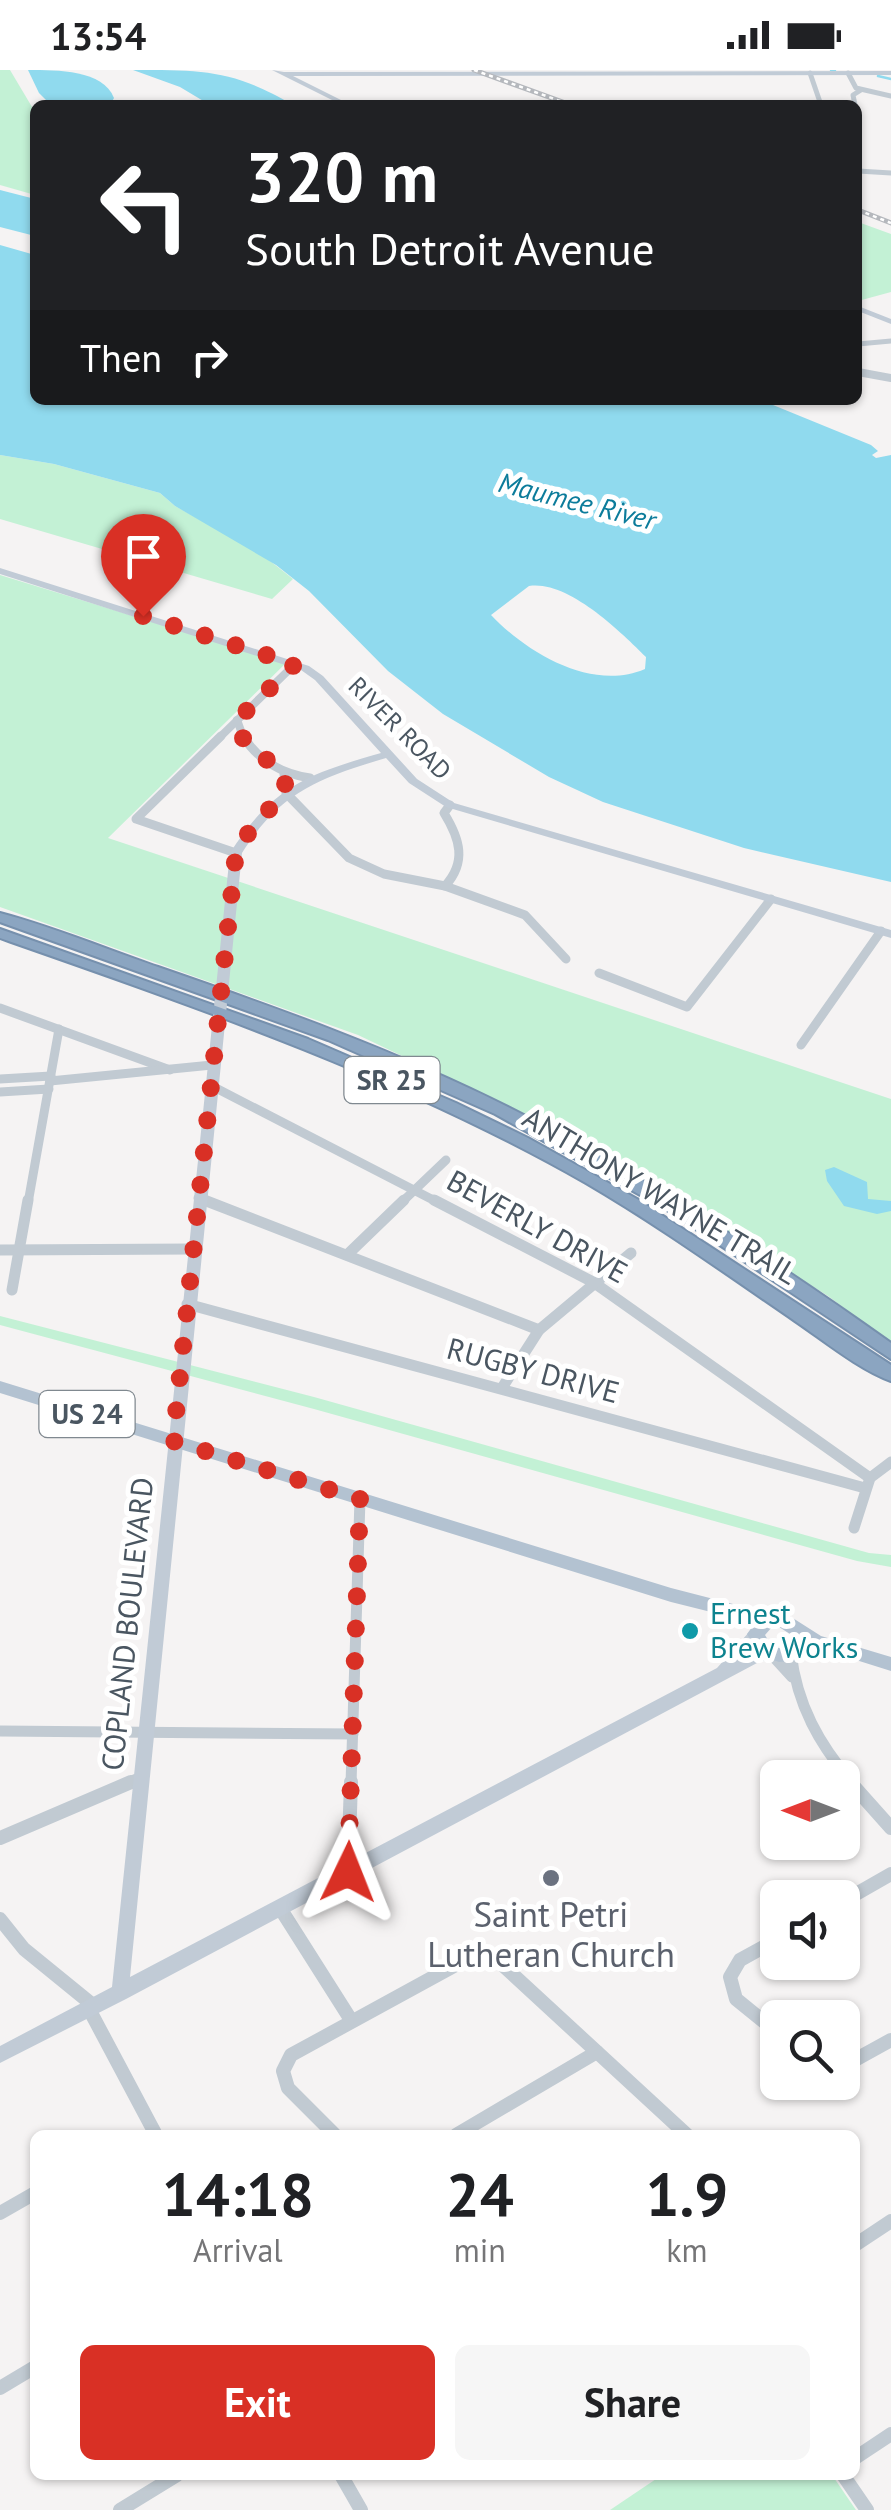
<!DOCTYPE html>
<html lang="en">
<head>
<meta charset="utf-8">
<style>
  :root { --surface:#fff; --page:#f6f6f6; --text:#202124; --muted:#757577; --accent:#d93025 }
  body { margin:0; font-family:"PT Sans",sans-serif; background:var(--page); color:var(--text); height:100vh; display:flex; flex-direction:column; font-size:38px; white-space:nowrap }
  * { box-sizing:border-box; margin:0 }
  p { font-size:32px; color:var(--muted) }
  .icon { flex:none; width:55px; height:55px; fill:none; stroke:currentColor; stroke-width:2; stroke-linecap:round; stroke-linejoin:round }
  .map { position:relative; flex:1; overflow:hidden }
  .panel { position:absolute; left:30px; top:2060px; width:830px; height:350px; display:flex; flex-direction:column; background:var(--surface); border-radius:15px; box-shadow:0 2px 8px #0004 }
  .panel>* { flex:none }
  .top-card { position:absolute; left:30px; top:30px; width:832px; height:305px; border-radius:15px; box-shadow:0 2px 8px #0004; background:#202124; color:#fff; overflow:hidden }
  .needle { width:65px; rotate:270deg }
  .controls { position:absolute; left:760px; top:1690px; display:grid; gap:20px }
  .controls a { display:grid; place-items:center; width:100px; height:100px; border-radius:15px; background:var(--surface); box-shadow:0 2px 8px #0004; font-size:50px }
  .pin { position:absolute; display:grid; place-items:center; width:85px; height:85px; color:#fff; margin:-102px -42px; border-radius:50% 50% 50% 0; rotate:-45deg; box-shadow:0 0 10px #0007 }
  .pin .icon { rotate:45deg }
  .me { position:absolute; width:110px; margin:-55px; rotate:2deg; stroke-linejoin:round; filter:drop-shadow(0 0 8px #0008) }
  .turn { display:flex; align-items:center; gap:35px; height:210px; padding:0 50px; font-size:45px }
  .turn .icon { width:130px; height:130px; stroke-width:2.5 }
  .turn b { display:block; font-size:70px; line-height:85px }
  .then { display:flex; align-items:center; height:95px; padding:0 50px; background:#0003; gap:20px; font-size:38px }
  .eta { display:flex; justify-content:space-evenly; align-items:center; height:170px; text-align:center }
  .eta b { font-size:60px; font-weight:700; line-height:70px }
  .cta { display:flex; gap:20px; margin-top:auto; padding:20px 50px }
  .cta a { flex:1; height:115px; border-radius:15px; background:var(--accent); color:#fff; font-size:40px; font-weight:700; line-height:115px; text-align:center }
  .cta a+a { background:var(--page); color:var(--text) }
  .status { display:flex; justify-content:space-between; align-items:center; height:70px; padding:0 50px; background:var(--surface); direction:ltr }
  .status svg { height:28px; fill:currentColor }
  .map>svg:first-child { display:block }
</style>
</head>
<body>
<div class="status"><b>13:54</b><svg viewBox="0 0 49 12"><path d="M0 12V9h3v3zM5 12V6h3v6zM10 12V3h3v9zM15 12V0h3v12zM26 1h20v11H26zM47 4h2v5h-2z"/></svg></div>
<div class="map">
<svg width="891" height="2440" viewBox="0 0 891 2440">
  <rect width="100%" height="100%" fill="#f5f3f3"/>
  <g fill="#c3f1d5">
    <polygon points="0,0 10,0 35,42 35,125 0,115"/>
    <polygon points="858,152 891,164 891,222 858,231"/>
    <polygon points="0,385 54,394 160,423 175,436 260,483 293,509 272,529 0,449"/>
    <polygon points="0,505 286,593 108,768 891,1029 891,1273 828,1226 617,1094 501,1033 358,965 0,837"/>
    <polygon points="0,1246 314,1327 869,1483 891,1485 891,1497 857,1491 314,1339 0,1255"/>
    <polygon points="662,2405 832,2405 856,2440 610,2440"/>
  </g>
  <g fill="#90daee" fill-rule="evenodd">
    <path d="M28 0C58 0 103 0 114 28L110 35H51L39 23Z"/>
    <path d="M133 0C204 0 234 0 293 35H210L180 17Z"/>
    <polygon points="0,120 35,129 35,166 0,157"/>
    <path d="M0 175 35 185V330H761L871 375 878 381 872 385 876 388 891 385V812L744 778 603 732 549 707 443 644 388 601 309 521 276 495 175 436 160 423 54 394 0 385ZM529 516C568 510 621 562 646 587L645 599C592 622 527 583 491 545Z"/>
    <polygon points="834,1097 867,1112 868,1129 891,1131 891,1141 877,1144 844,1136 827,1111 825,1100"/>
  </g>
  <g fill="none" stroke-linecap="round" stroke-linejoin="round">
    <g stroke="#90daee" stroke-width="2.5">
      <polyline points="831,0 835,0"/>
      <polyline points="878,6 891,9"/>
    </g>
    <defs>
      <g id="highway">
        <path d="M0 843C53 857 106 879 158 897 277 938 397 981 510 1038 644 1105 769 1186 891 1273V1289L667 1140 495 1044 328 970 0 852Z"/>
        <path d="M0 859 308 969 456 1033 528 1068 637 1129 891 1295V1311C860 1300 823 1270 795 1251 726 1204 658 1155 586 1113 402 1008 200 938 0 868Z"/>
      </g>
    </defs>
    <use href="#highway" stroke="#7690ad" stroke-width="4"/>
    <g stroke="#c1cad2" stroke-width="5">
      <polyline points="810,3 821,35"/>
      <polyline points="848,3 856,18 891,26"/>
      <polyline points="855,35 853,25 861,20"/>
      <polyline points="858,101 891,103"/>
      <polyline points="858,274 891,271"/>
    </g>
    <g stroke="#c1cad2" stroke-width="8">
      <polyline points="858,302 891,308"/>
      <polyline points="237,650 244,669"/>
      <polyline points="218,669 295,594"/>
    </g>
    <g stroke="#c1cad2" stroke-width="9">
      <polyline points="221,666 136,749 236,783"/>
      <path d="M243 666C258 690 282 704 310 708"/>
      <polyline points="284,704 286,723 349,788 384,804 445,816 525,845 566,889"/>
      <path d="M445 816C467 792 460 769 444 743L450 735"/>
      <polyline points="599,903 687,937 771,829"/>
      <polyline points="0,938 170,1000"/>
      <polyline points="801,975 881,861"/>
      <polyline points="0,1009 51,1006"/>
      <polyline points="50,1011 212,995"/>
      <polyline points="210,1015 439,1133"/>
      <polyline points="0,1022 49,1019"/>
      <polyline points="198,1128 211,1133"/>
      <polyline points="28,1133 59,959"/>
      <polyline points="401,1133 446,1090"/>
    </g>
    <g stroke="#c1cad2" stroke-width="11">
      <polyline points="204,1130 539,1260"/>
      <polyline points="434,1130 593,1212 870,1408"/>
      <polyline points="0,1180 193,1179"/>
      <polyline points="347,1185 404,1130"/>
      <polyline points="12,1220 28,1130"/>
      <polyline points="187,1234 865,1418"/>
      <polyline points="502,1318 539,1260 631,1183"/>
      <polyline points="854,1458 870,1408 891,1392"/>
      <path d="M791 1583C797 1635 819 1674 853 1714"/>
      <polyline points="771,1584 792,1607"/>
      <polyline points="0,1661 353,1664"/>
      <polyline points="125,1714 141,1707"/>
      <polyline points="351,1714 360,1429"/>
    </g>
    <g stroke="#c1cad2" stroke-width="14">
      <polyline points="850,1712 891,1758"/>
      <polyline points="0,1768 131,1712"/>
      <polyline points="348,1802 351,1712"/>
      <polyline points="842,1832 891,1804"/>
      <polyline points="280,1838 351,1950"/>
      <polyline points="0,1849 24,1879 94,1936"/>
      <polyline points="778,1869 740,1890 730,1907 736,1929 778,1963"/>
      <polyline points="89,1939 156,2065"/>
      <polyline points="842,1997 891,1970"/>
      <polyline points="335,2065 288,2018 283,2001 291,1985 472,1886 495,1888 687,2065"/>
      <polyline points="456,2065 597,1982"/>
      <polyline points="0,2143 35,2123"/>
      <polyline points="855,2175 891,2151"/>
      <polyline points="0,2318 35,2297"/>
      <polyline points="855,2388 891,2364"/>
      <polyline points="341,2405 361,2440"/>
      <polyline points="843,2405 867,2440"/>
      <polyline points="120,2440 177,2405"/>
    </g>
    <g fill="#c1cbd6" fill-rule="evenodd">
      <polygon points="272,0 284,2 891,1 891,5 293,6 351,35 342,35"/>
      <polygon points="858,236 891,249 891,254 858,241"/>
      <path d="M0 498 309 596 323 606 417 709 454 733 891 860V868L446 737 409 713 386 688C319 708 280 722 242 783L130 1907 717 1598 750 1561 756 1560 762 1561 764 1566 751 1581 768 1576 774 1577 776 1582 774 1587 757 1593 126 1929 0 1993V1976L112 1917 230 783C273 716 308 704 381 683L315 610 301 600 0 504Z"/>
    </g>
    <path fill="#b3c2d1" fill-rule="evenodd" d="M0 1311 671 1518 768 1543 788 1545 821 1566 891 1587V1601L837 1584 830 1588 779 1592 759 1585 747 1564 755 1553 671 1532 0 1323ZM772 1557H779L809 1576 779 1578 771 1575 765 1565Z"/>
    <use href="#highway" fill="#8ba5c1" fill-rule="evenodd"/>
    <defs>
      <g id="rail">
        <polyline points="474,0 571,35"/>
        <polyline points="858,140 891,153"/>
      </g>
    </defs>
    <use href="#rail" stroke="#b5b8bd" stroke-width="5"/>
    <use href="#rail" stroke="#fff" stroke-width="2.5" stroke-dasharray="4" stroke-linecap="butt"/>
  </g>
  <g fill="none" stroke-linecap="round" stroke-linejoin="round">
    <polyline stroke="#d93025" stroke-width="18" stroke-dasharray="0 32.4" points="143,546 295,594 237,650 244,671 284,704 286,722 253,756 236,782 173,1371 360,1429 348,1802"/>
  </g>
  <circle fill="#0f9aa8" stroke="#fff" stroke-width="4" cx="690" cy="1561" r="10"/>
  <circle fill="#6b7280" stroke="#fff" stroke-width="4" cx="551" cy="1808" r="10"/>
  <g text-anchor="middle" stroke-width="10" stroke-linejoin="round" paint-order="stroke">
    <g font-size="25" fill="#4a5661" stroke="#fff">
      <text transform="translate(400 658) rotate(45)" y="9">RIVER ROAD</text>
    </g>
    <g font-size="28" font-style="italic" fill="#0c7c9b" stroke="#fff">
      <text transform="translate(577 431) rotate(14)" y="10">Maumee River</text>
    </g>
    <g fill="#fff" stroke="#808990" stroke-width="2.5">
      <rect x="344.5" y="987" width="95" height="46" rx="8"/>
      <rect x="39.5" y="1321" width="95" height="46" rx="8"/>
    </g>
    <g font-size="28" font-weight="bold" fill="#4a5661">
      <text x="392" y="1020">SR 25</text>
      <text x="87" y="1354">US 24</text>
    </g>
    <g font-size="30" fill="#4a5661" stroke="#fff">
      <text transform="translate(660 1126) rotate(31)" y="10">ANTHONY WAYNE TRAIL</text>
      <text transform="translate(537 1157) rotate(29)" y="10">BEVERLY DRIVE</text>
      <text transform="translate(533 1301) rotate(15)" y="10">RUGBY DRIVE</text>
      <text transform="translate(128 1554) rotate(-84)" y="10">COPLAND BOULEVARD</text>
    </g>
    <g font-size="30" fill="#0d838f" stroke="#fff" text-anchor="start">
      <text x="710" y="1554">Ernest<tspan x="710" dy="34">Brew Works</tspan></text>
    </g>
    <g font-size="35" fill="#5b616d" stroke="#fff">
      <text x="551" y="1857">Saint Petri<tspan x="551" dy="40">Lutheran Church</tspan></text>
    </g>
  </g>
</svg>
<div class="controls">
<a><svg class="needle" viewBox="-14 -14 28 28"><path d="M0-13l5 13h-10z" fill="#e53935"/><path d="M0 13l5-13h-10z" fill="#757577"/></svg></a>
<a><svg class="icon" aria-label="sound" viewBox="0 0 24 24"><path d="M4 9h4l5-4v14l-5-4H4zM17 9q2 3 0 6"/></svg></a>
<a><svg class="icon" aria-label="search" viewBox="0 0 24 24"><circle cx="10" cy="10" r="6"/><path d="M15 15l6 6"/></svg></a>
</div>
<div class="pin" style="left:143px;top:546px;background:#d93025"><svg class="icon" aria-label="arrive" viewBox="0 0 24 24"><path d="M6 21V4h12l-3 4 3 4H6"/></svg></div>
<svg class="me" style="left:348px;top:1802px" viewBox="-20 -20 40 40"><path d="M0-17L14 15 0 8-14 15z" fill="#d93025" stroke="#fff" stroke-width="4"/></svg>
<div class="top-card">
<div class="turn"><svg class="icon" aria-label="left" viewBox="0 0 24 24"><path d="M17 20v-9H6M10 6l-5 5 5 5"/></svg><div><b>320 m</b>South Detroit Avenue</div></div>
<div class="then">Then<svg class="icon" aria-label="right" viewBox="0 0 24 24"><path d="M7 20v-9h11M14 6l5 5-5 5"/></svg></div>
</div>
<section class="panel">
<div class="eta">
<div><b>14:18</b><p>Arrival</p></div>
<div><b>24</b><p>min</p></div>
<div><b>1.9</b><p>km</p></div>
</div>
<div class="cta"><a>Exit</a><a>Share</a></div>
</section>
</div>
</body>
</html>
